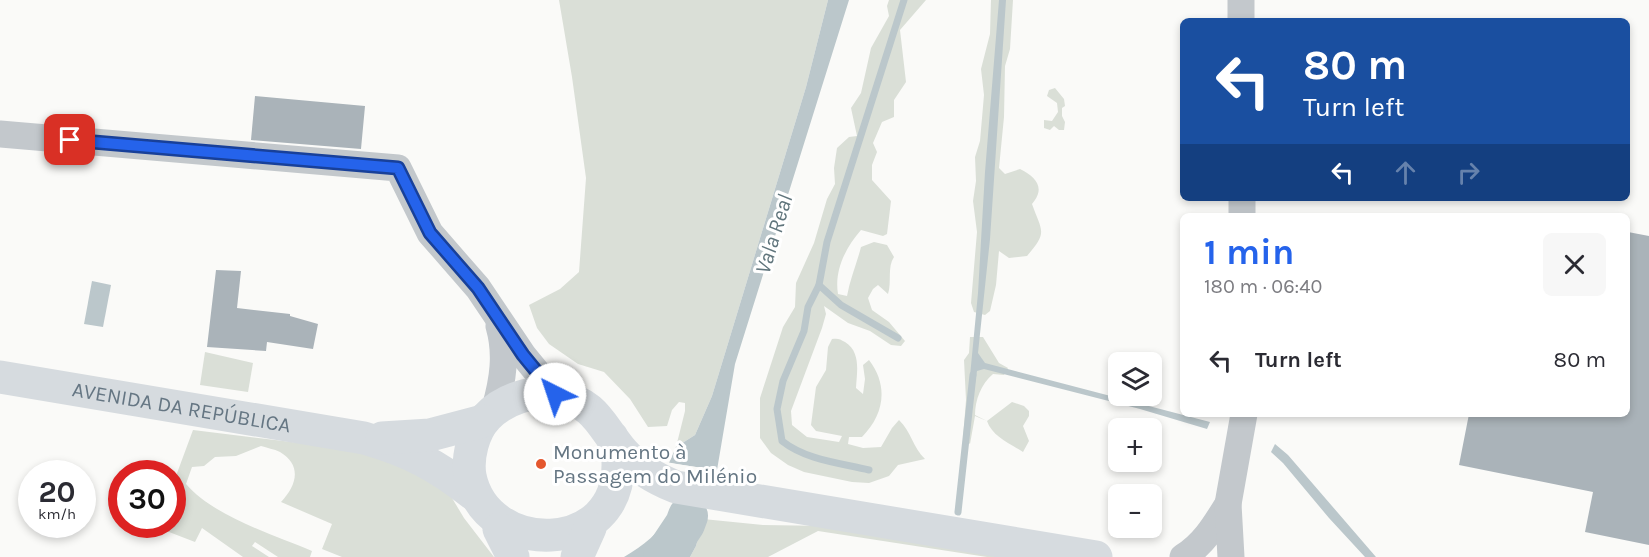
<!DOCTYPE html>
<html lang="en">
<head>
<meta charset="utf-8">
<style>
  :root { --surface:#fff; --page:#f7f7f7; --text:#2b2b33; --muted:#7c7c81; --accent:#2563eb }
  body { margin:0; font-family:Karla,sans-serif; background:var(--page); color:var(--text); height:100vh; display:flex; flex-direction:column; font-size:22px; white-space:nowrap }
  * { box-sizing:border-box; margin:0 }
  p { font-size:20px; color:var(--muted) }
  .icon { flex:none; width:33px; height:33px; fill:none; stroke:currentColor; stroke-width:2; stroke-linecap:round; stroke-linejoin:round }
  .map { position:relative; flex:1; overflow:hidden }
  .drawer { position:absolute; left:1180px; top:213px; width:450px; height:204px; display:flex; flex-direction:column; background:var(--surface); border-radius:9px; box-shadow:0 3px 9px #0003 }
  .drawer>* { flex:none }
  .hud { position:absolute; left:1180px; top:18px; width:450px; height:183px; border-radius:9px; box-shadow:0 3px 9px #0003; background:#1a4fa0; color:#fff; overflow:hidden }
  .controls { position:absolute; left:1108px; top:352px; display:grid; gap:12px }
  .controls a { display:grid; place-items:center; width:54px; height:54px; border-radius:9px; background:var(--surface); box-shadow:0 3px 9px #0003; font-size:30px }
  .speed { position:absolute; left:18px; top:460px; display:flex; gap:12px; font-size:30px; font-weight:700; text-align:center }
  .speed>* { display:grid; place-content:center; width:78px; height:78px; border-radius:50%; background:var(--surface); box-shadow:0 3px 9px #0003; line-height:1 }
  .speed small { font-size:15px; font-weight:400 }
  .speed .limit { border:9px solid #d22; background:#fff; color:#111 }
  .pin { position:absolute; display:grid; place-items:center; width:51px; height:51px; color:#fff; margin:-26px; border-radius:12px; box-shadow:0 3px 9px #0006 }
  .me { position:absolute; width:66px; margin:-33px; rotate:319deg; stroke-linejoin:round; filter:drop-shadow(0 0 4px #0008) }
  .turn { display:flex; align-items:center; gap:21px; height:126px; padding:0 24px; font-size:27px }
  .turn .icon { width:78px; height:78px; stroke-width:2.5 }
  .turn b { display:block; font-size:42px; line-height:51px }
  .lanes { display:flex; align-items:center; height:57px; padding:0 24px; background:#0003; justify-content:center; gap:30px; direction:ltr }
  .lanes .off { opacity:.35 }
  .round { display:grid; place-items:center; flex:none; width:63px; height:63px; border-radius:9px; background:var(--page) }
  .overview { display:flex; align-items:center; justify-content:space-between; height:102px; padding:0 24px }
  h1 { font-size:36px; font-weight:700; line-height:45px; color:var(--accent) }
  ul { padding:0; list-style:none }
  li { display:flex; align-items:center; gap:18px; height:90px; padding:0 24px }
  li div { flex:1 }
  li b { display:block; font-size:22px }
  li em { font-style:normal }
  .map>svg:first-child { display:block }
</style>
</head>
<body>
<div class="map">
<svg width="1649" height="557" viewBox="0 0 1649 557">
  <rect width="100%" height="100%" fill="#fafaf8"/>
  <g fill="#dadfd7">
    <polygon points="559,0 828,0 806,87 712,396 695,435 676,447 685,411 685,403 679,402 672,410 667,426 648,427 630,399 604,372 578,364 549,344 537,328 529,305 560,289 579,272 586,178 572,77"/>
    <path d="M889 0H926L900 30 906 82 894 100V117L882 122 873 143 877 152 872 165V180L891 201 887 234 883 236 861 230C846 247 834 270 838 294L847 296C850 279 857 263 861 247L874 242 887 245 894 257C887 267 892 282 888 294L878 285 873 289 868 298 872 310 889 322 905 341 901 346 891 345 870 331 848 323 824 306 826 314 822 328 791 411 792 425 807 437 839 442 842 436 816 431 811 425 816 387 826 370 828 347 832 339C838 338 840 339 845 342 861 352 857 371 856 388L863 394 865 379 863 365 869 360C889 386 884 415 862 437H849L848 444 863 448 881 447 892 428 899 420C911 431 913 448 925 459L898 465 889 476 869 483 852 482 804 472 788 465 771 453 760 438V398L783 327 795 307 796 283 814 243 827 199 835 184 834 168 837 148 849 137 857 136 851 108 861 93 871 48 889 16 887 6Z"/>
    <path d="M991 0H1013L1010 49 1005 66 1004 117 999 168 1005 174 1020 169C1036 177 1046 188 1032 204 1042 232 1048 232 1027 256L1009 258 999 251 996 285 990 311 985 315 974 312 971 303 977 232 973 201 976 181 975 157 980 141 984 95 981 69 990 34Z"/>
    <polygon points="1055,88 1064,99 1065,106 1062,108 1062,116 1065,122 1064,130 1059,130 1054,126 1050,130 1044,128 1044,120 1052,121 1058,112 1057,103 1047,96 1049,90"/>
    <path d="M970 337H983L999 363 1008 368 1004 375 993 374C981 384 975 400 975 415L987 421 1012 402 1024 406 1029 411V416L1023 426 1029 441 1023 452C1009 443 992 436 987 421L975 416 970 444 963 438 966 400 964 360 969 353Z"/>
    <polygon points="205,352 253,363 248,392 200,385"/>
    <path d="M193 430 325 446 387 455 443 483 464 518 494 557H342L322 549 332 524 281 502C296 486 303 466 280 452 274 449 267 448 261 446L236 456 215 457 204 466 192 467 186 484C213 516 274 535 312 551L310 557H278L255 542 252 546 269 557H243L202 528 195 542 156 527 157 525H172L173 484Z"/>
    <polygon points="703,519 763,525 828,526 1028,557 987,557 818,531 768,557 690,557 696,546"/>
  </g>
  <g fill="#bbc7cb">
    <polygon points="828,0 849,0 735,364 717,470 669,463 676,447 695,435 712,396 806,87"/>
    <polygon points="999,0 1006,0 990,239 978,353 985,363 1210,422 1207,429 1140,409 984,369 977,371 974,390 970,376 978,293 985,172"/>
    <polygon points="92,281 111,285 103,327 84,324"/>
    <polygon points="1275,444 1288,455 1376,557 1365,557 1329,518 1283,463 1271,452"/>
    <path d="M671 514 703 519 696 546 690 557H624C644 545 659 533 671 514Z"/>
  </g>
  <polygon fill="#fafaf8" points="666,462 677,464 720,471 716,473 668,465"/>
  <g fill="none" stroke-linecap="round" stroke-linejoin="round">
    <g stroke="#bbc7cb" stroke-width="7">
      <path d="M819 285 808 307 804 331 783 381 777 409 782 441C806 460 840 463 869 470"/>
      <polyline points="898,338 841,305 819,285 827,242 904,0"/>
      <polyline points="958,512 973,375"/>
    </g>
    <polyline stroke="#bbc7cb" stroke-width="40" points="663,557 685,524 688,516"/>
  </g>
  <g fill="#aab3b9">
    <polygon points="255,96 365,106 361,149 251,140"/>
    <polygon points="1628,232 1649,236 1649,545 1585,532 1593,492 1459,465 1469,414 1628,414"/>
    <polygon points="216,270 241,271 237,308 290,314 290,316 318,324 313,349 267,342 266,351 207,347"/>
  </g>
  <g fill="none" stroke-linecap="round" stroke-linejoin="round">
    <g stroke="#c3c8cc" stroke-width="27">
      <polyline points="1241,0 1241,21"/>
      <polyline points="0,134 398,168 430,233 478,288 523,355 555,394"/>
      <polyline points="1242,216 1242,198"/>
      <path d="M495 408C503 380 507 354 499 326"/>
      <path d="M1183 557C1204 544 1215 525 1228 504"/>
      <polyline points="1231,557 1228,504 1244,414"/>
    </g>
    <g stroke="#d6dbdf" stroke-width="33">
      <path id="s1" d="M0 377 364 438C409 451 437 465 473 494"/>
      <path d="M612 437C614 445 618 454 618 463 620 557 486 557 470 476 467 458 473 431 487 417 503 400 533 389 557 395 597 404 600 425 623 452 638 469 656 479 676 487L1096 557"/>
      <polyline points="382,438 430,435 483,421"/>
    </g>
    <g stroke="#d6dbdf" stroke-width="33">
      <polyline points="499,529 513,557"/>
      <polyline points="577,557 590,528"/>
    </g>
  </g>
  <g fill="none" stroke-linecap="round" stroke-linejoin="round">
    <defs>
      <polyline id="route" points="70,140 398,168 430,233 478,288 523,355 555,394"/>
    </defs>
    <use href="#route" stroke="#184099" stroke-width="15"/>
    <use href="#route" stroke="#2563eb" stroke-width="10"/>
  </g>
  <circle fill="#e4572e" stroke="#fff" stroke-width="2" cx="541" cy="464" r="6"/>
  <g text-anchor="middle" stroke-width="6" stroke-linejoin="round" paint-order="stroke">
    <g font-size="21" fill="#657683" stroke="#fff">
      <text dy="7" stroke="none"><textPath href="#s1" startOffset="184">AVENIDA DA REPÚBLICA</textPath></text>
    </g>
    <g font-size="21" fill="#657683" stroke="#fff" text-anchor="start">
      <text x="553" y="459">Monumento à<tspan x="553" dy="24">Passagem do Milénio</tspan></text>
    </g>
    <g font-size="22" font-style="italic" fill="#60757c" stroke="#fff">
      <text transform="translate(773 234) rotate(-73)" y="8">Vala Real</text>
    </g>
  </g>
</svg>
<div class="controls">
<a><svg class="icon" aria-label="layers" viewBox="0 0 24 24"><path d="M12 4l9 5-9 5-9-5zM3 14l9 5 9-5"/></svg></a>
<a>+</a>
<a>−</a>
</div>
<div class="speed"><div>20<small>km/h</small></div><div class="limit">30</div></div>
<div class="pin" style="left:70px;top:140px;background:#d93025"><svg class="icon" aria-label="arrive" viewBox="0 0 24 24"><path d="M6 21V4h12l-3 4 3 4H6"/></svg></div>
<svg class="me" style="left:555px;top:394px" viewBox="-20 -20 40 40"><circle r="19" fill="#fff"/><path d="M0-13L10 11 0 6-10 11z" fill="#2563eb"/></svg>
<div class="hud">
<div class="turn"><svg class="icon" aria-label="left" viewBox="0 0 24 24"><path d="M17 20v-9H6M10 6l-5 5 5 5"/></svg><div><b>80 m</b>Turn left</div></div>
<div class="lanes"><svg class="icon" aria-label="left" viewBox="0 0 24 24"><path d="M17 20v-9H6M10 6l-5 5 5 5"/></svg><svg class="icon off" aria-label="ahead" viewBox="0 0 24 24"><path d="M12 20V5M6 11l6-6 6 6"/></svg><svg class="icon off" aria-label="right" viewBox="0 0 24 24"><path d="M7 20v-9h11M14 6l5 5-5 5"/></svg></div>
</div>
<section class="drawer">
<div class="overview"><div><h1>1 min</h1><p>180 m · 06:40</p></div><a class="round"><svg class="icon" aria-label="close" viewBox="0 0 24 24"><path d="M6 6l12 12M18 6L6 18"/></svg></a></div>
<ul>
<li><svg class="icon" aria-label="left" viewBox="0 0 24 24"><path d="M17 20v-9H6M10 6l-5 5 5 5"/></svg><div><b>Turn left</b></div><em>80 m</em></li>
</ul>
</section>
</div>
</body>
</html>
